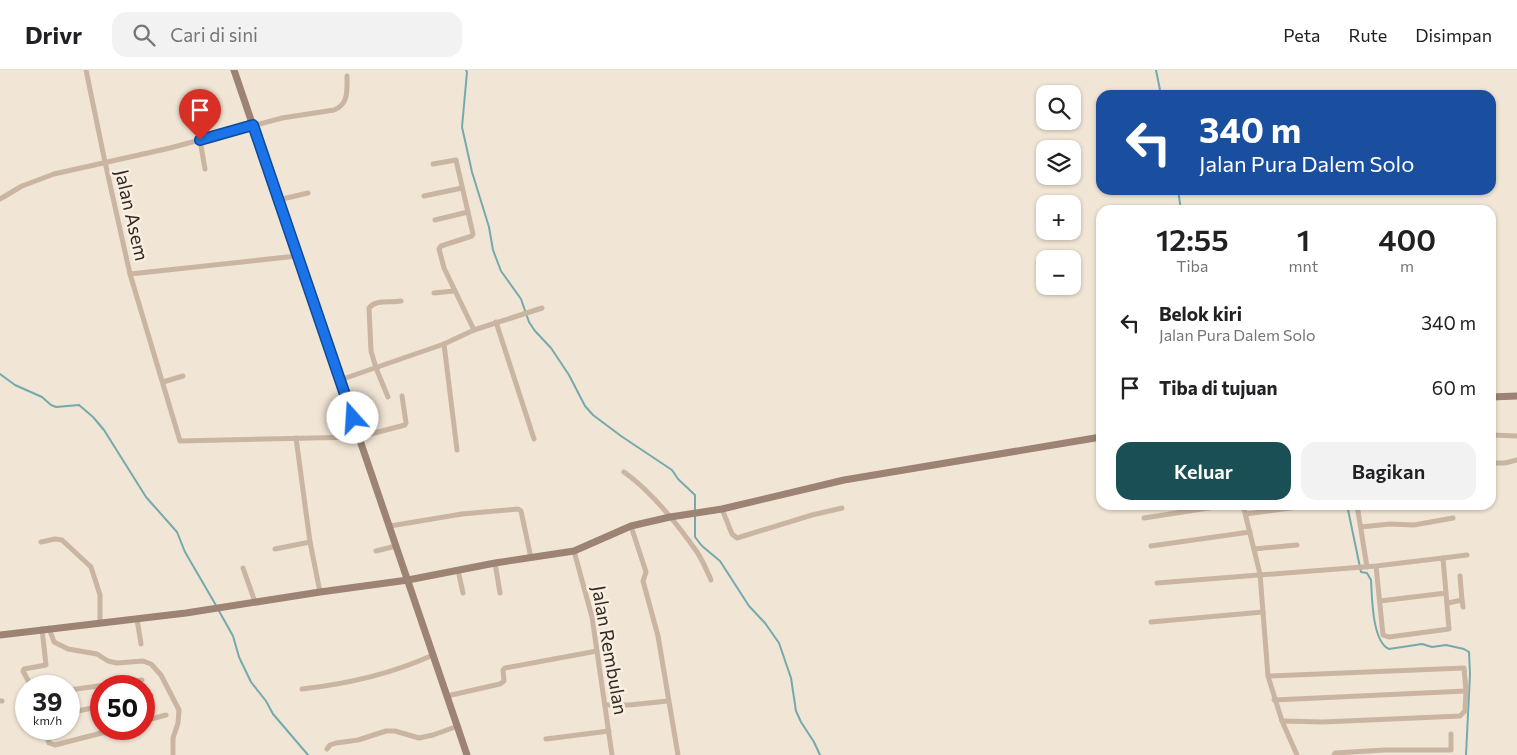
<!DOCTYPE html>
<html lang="id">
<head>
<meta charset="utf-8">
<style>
  :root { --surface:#fff; --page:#f2f2f2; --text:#202124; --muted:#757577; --line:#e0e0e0; --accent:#1a4f55 }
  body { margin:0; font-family:Commissioner,sans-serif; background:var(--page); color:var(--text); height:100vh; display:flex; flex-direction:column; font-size:19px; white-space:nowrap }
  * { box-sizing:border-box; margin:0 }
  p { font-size:16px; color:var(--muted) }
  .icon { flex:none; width:28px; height:28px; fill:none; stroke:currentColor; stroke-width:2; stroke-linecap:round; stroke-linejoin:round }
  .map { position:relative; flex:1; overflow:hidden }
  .drawer { position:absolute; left:1096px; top:135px; width:400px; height:305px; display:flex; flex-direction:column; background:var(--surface); border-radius:15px; box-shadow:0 1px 4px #0004 }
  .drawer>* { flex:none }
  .hud { position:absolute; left:1096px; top:20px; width:400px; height:105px; border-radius:15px; box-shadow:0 1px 4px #0004; background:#1a4fa0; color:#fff; overflow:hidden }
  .tools { position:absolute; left:1036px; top:15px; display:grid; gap:10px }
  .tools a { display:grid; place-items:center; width:45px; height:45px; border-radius:10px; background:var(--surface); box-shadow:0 1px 4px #0004; font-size:25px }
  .speed { position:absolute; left:15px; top:605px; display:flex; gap:10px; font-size:25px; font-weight:700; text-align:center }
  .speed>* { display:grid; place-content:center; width:65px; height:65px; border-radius:50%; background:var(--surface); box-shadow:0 1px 4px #0004; line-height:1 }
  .speed small { font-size:12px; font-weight:400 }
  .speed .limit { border:8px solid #d22; background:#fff; color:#111 }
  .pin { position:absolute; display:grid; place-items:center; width:42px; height:42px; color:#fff; margin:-51px -21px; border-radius:50% 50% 50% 0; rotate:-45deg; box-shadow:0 0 5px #0007 }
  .pin .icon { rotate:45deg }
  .me { position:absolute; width:55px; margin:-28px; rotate:341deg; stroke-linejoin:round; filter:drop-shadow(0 0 4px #0008) }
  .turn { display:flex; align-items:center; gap:18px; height:105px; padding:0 20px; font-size:22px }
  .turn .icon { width:65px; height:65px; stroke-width:2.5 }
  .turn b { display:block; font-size:35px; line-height:42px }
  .eta { display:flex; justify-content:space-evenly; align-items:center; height:85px; text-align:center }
  .eta b { font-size:30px; font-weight:600; line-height:35px }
  .action { display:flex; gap:10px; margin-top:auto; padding:10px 20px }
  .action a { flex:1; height:58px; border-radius:15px; background:var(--accent); color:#fff; font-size:20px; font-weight:600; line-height:58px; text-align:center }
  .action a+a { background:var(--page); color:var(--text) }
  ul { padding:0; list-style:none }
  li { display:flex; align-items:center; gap:15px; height:65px; padding:0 20px }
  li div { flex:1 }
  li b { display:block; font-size:19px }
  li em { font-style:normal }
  header { display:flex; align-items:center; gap:30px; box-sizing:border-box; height:70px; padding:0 25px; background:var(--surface); border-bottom:1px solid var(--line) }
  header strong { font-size:24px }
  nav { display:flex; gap:28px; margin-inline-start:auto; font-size:18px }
  .search { width:350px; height:45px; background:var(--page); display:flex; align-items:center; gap:12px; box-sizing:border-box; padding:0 18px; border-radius:15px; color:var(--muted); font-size:19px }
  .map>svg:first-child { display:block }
</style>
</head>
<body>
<header>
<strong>Drivr</strong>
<div class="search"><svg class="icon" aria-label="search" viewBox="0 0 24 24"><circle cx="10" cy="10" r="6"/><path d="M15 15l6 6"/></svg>Cari di sini</div>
<nav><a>Peta</a><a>Rute</a><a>Disimpan</a></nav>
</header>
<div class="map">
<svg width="1517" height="685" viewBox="0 0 1517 685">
  <rect width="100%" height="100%" fill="#f1e5d5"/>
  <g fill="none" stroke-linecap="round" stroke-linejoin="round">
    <g stroke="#74aaae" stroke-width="2">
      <polyline points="466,0 467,2 462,57 472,102 489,157 493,180 501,201 521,229 529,252 535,261 551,278 569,305 585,336 593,345 621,366 672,400 678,409 695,425 695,467 702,476 720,491 749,536 765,553 779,573 791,608 796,641 801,652 814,672 820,685"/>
      <polyline points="1156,0 1161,25"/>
      <polyline points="1178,120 1181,140"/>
      <polyline points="0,304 15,315 42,327 51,335 56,337 79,335 93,347 104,360 146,427 177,462 185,482 217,537"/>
      <path d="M1347 435 1361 502 1367 503 1371 510C1372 526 1372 572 1389 579L1422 574 1432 577 1446 575 1464 579 1469 582 1470 604 1466 685"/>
      <polyline points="219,541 233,566 239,587 251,612 266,631 273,644 308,685"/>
    </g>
    <g stroke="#c9b5a2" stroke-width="5">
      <polyline points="86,0 105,92 130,204 180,371 359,367 405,355 406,353 402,326"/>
      <polyline points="200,70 205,99"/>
      <polyline points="433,94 456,90 473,164 472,166 441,176 439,179 444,198 474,260"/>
      <polyline points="424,126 462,118"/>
      <path d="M0 129 22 116 54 104 170 78 282 48 334 40C349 34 347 20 347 6"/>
      <polyline points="278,130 308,123"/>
      <polyline points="435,150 468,142"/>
      <polyline points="130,204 297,186"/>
      <polyline points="434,223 454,221"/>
      <polyline points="496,252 534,369"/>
      <polyline points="444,274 457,380"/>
      <polyline points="340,310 444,274 474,260 542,238"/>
      <polyline points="163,312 183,306"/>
      <path d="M388 327 376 298 371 281 369 238C376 229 390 233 401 231"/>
      <polyline points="1491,365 1517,366"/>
      <polyline points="296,368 310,472 320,522"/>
      <polyline points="1491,393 1505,393 1517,390"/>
      <path d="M624 402C651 421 678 455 697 482 703 491 707 501 711 510"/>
      <polyline points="1243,435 1260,504 1268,606 1282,651 1297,685"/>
      <polyline points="1357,435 1367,497"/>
      <polyline points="722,439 732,464 737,468 812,445 842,438"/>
      <polyline points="1246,444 1307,436"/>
      <polyline points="1144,448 1228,435"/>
      <polyline points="390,456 462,444 518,439 521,441 531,488"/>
      <polyline points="631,456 646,502 643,511 658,566 678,685"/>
      <polyline points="1361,457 1390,454 1414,455 1453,448"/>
      <polyline points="41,472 55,469 62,470 91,497 100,525 100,553"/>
      <polyline points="1151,476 1250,462"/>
      <polyline points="275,479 310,472"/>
      <polyline points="1254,479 1297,475"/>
      <polyline points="376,481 396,476"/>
      <polyline points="574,481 592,547 612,685"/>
      <polyline points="1443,488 1467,485"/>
      <polyline points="495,493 500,523"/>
      <polyline points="243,498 255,532"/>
      <polyline points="458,500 463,523"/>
      <polyline points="1460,506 1462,530"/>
      <polyline points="1157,513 1376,496 1443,488 1449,559 1389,567 1383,565 1376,496"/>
      <polyline points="1380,531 1446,523"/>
      <polyline points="1448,533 1462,530 1463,537"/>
      <polyline points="137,549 141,574"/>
      <polyline points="1151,552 1263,542"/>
      <polyline points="49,558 54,572 68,579 97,584 108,591 117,593 143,591 151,594 161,605 179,640 178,653 173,668 173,685"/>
      <polyline points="1268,606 1464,598 1466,621 1465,641 1460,646 1323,652 1282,651"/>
      <polyline points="31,616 23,601 24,599 46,595 42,559"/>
      <path d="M302 619C348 614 391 604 433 585"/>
      <polyline points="69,620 142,610"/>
      <polyline points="447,626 500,614 504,611 503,600 505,598 597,581"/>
      <polyline points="144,627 151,625"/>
      <polyline points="1274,630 1466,621"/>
      <polyline points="0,631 2,631"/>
      <polyline points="605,635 629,635 668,631"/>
      <polyline points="69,643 101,636"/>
      <polyline points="144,651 166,645"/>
      <polyline points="45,659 49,673 55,675 117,659"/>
      <polyline points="546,669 609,661"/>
      <polyline points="327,679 330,675 336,673 358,670 386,661 395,661 419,668 433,665 458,656"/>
      <polyline points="1334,685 1335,683 1385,680 1451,680 1451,664"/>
    </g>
    <g stroke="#9c8373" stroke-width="7">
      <polyline points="234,0 467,685"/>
      <polyline points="1491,327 1517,326"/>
      <polyline points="0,565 186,543 320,522 408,510 495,493 574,481 631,456 670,447 722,439 844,410 1101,367"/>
    </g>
  </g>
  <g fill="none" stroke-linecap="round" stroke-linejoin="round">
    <defs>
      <polyline id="route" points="200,70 253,55 353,348"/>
    </defs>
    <use href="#route" stroke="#114b97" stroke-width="12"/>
    <use href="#route" stroke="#1a73e8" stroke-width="9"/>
  </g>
  <g text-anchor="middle" stroke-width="5" stroke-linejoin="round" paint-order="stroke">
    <g font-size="19" fill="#332924" stroke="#f9efe1">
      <text transform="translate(132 145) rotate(77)" y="7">Jalan Asem</text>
      <text transform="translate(610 580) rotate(80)" y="7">Jalan Rembulan</text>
    </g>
  </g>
</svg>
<div class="tools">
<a><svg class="icon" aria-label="search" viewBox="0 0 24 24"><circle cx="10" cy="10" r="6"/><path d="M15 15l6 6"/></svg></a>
<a><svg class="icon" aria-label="layers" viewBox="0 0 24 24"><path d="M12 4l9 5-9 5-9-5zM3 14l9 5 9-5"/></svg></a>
<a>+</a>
<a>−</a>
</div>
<div class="speed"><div>39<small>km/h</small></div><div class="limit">50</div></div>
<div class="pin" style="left:200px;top:70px;background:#d93025"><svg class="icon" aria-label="arrive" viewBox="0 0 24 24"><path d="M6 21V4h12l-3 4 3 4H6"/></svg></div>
<svg class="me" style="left:353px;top:348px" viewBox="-20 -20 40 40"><circle r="19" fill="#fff"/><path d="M0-13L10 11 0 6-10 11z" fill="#1a73e8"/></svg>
<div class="hud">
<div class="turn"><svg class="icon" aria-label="left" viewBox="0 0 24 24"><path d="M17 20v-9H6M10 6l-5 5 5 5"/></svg><div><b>340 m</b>Jalan Pura Dalem Solo</div></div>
</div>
<section class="drawer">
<div class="eta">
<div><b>12:55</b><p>Tiba</p></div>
<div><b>1</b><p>mnt</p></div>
<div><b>400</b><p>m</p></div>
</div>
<ul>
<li><svg class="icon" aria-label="left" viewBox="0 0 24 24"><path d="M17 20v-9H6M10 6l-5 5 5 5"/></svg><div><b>Belok kiri</b><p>Jalan Pura Dalem Solo</p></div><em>340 m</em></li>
<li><svg class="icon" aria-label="arrive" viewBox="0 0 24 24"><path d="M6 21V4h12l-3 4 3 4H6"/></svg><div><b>Tiba di tujuan</b></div><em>60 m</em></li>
</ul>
<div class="action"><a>Keluar</a><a>Bagikan</a></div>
</section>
</div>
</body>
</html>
